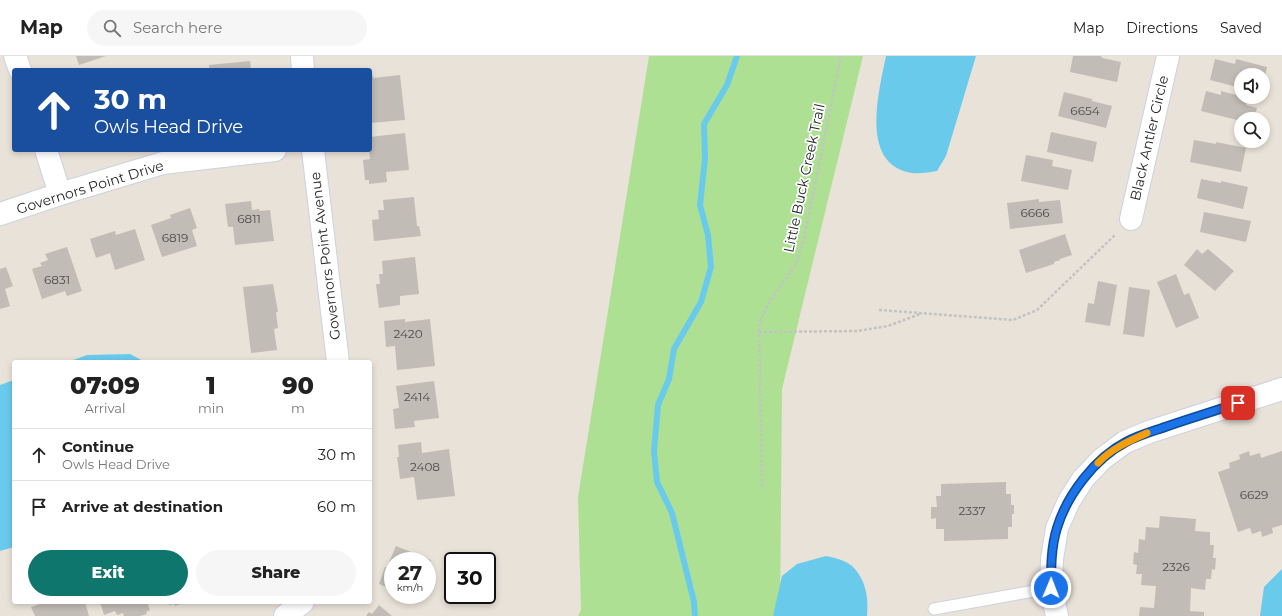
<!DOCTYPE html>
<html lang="en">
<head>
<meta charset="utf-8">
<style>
  :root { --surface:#fff; --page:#f6f6f6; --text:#222; --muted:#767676; --line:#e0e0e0; --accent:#0f766e }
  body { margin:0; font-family:Montserrat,sans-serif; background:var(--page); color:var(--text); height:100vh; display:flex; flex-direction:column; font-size:15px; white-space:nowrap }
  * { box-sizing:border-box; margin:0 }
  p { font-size:13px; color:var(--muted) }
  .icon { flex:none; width:22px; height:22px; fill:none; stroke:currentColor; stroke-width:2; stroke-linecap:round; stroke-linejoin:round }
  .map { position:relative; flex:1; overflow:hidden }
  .panel { position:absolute; left:12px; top:304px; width:360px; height:244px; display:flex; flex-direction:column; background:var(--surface); border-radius:4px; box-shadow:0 2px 6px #0003 }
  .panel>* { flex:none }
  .banner { position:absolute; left:12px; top:12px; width:360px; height:84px; border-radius:4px; box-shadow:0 2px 6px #0003; background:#1a4fa0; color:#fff; overflow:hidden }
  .tools { position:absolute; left:1234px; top:12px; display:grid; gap:8px }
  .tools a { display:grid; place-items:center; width:36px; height:36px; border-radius:50%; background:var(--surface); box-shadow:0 2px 6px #0003; font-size:20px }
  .speed { position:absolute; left:384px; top:496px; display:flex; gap:8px; font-size:20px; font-weight:700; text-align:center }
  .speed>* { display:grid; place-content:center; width:52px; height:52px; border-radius:50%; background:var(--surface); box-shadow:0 2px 6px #0003; line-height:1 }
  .speed small { font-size:10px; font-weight:400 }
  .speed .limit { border:2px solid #111; border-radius:6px; background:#fff; color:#111 }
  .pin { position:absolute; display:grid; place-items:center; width:34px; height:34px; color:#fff; margin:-17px; border-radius:8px; box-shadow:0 2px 6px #0006 }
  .me { position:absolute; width:44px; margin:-22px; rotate:1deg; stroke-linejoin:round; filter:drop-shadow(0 0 3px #0008) }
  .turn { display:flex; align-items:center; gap:14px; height:84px; padding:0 16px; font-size:18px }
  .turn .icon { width:52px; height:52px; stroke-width:2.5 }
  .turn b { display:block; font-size:28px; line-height:34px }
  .eta { display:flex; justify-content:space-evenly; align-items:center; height:68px; text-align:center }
  .eta b { font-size:24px; font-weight:800; line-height:28px }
  .primary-button { display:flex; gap:8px; margin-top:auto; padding:8px 16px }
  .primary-button a { flex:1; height:46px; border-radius:24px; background:var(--accent); color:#fff; font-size:16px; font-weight:800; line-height:46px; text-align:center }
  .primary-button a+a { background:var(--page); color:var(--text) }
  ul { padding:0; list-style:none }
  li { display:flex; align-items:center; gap:12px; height:52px; padding:0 16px; border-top:1px solid var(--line) }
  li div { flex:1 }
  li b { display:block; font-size:15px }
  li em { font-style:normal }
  header { display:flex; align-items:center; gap:24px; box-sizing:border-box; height:56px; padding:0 20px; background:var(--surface); border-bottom:1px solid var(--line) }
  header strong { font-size:19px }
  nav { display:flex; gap:22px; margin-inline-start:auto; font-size:14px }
  .search { width:280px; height:36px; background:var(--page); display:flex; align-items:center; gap:10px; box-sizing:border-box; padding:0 14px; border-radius:22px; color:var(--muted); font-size:15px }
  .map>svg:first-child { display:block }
</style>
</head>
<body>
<header>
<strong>Map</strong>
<div class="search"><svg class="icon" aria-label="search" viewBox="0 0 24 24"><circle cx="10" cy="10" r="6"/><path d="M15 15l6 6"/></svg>Search here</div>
<nav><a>Map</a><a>Directions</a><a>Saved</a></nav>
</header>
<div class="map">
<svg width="1282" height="560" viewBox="0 0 1282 560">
  <rect width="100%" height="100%" fill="#e9e2d8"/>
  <polygon fill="#aee094" points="649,0 863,0 782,333 780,560 578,560 581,554 578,441"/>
  <g fill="#6acaec">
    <path d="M886 0H976L946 100 937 115C930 116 920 118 912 117 859 109 879 35 886 0Z"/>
    <polygon points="130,298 145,306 68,306 87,299"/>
    <polygon points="14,324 14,491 0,495 0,329"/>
    <path d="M826 500C835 502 845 504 852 510 866 523 869 543 867 560H773L782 520 797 508Z"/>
    <polygon points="1282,513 1282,560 1260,560 1264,531"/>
  </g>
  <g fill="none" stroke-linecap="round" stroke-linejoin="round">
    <polyline stroke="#6acaec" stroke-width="6" points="695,560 694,546 672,457 657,426 654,395 658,349 669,323 674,293 701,246 711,211 708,179 700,149 705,103 704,68 727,29 737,0"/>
  </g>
  <g fill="#c1bcb5">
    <polygon points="76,0 106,0 79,9"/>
    <polygon points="1073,0 1101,0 1102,2 1121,6 1117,26 1070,16"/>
    <polygon points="1215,3 1235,8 1236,3 1267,11 1264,27 1263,19 1241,19 1241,32 1210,24"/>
    <polygon points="250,5 251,14 209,14 209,9"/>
    <polygon points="400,19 405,64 370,67 370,20 373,20 373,22"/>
    <polygon points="1206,35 1221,39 1221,35 1248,42 1246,49 1257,52 1254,63 1241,63 1241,65 1201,55"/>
    <polygon points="1064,36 1092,43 1092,45 1112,50 1106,72 1058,60"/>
    <polygon points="1051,76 1097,86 1093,106 1047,96"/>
    <polygon points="405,77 409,114 386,116 387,126 369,128 369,124 365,124 363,104 370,103 369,94 370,94 370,81"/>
    <polygon points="1194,84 1216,88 1216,86 1246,92 1241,116 1190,106"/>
    <polygon points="1026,99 1053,104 1052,110 1072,114 1068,134 1021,125"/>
    <polygon points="1201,123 1221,127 1221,125 1248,131 1243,153 1197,142"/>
    <polygon points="414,141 417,170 419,170 421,180 374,185 372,164 379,163 378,154 384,154 383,144"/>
    <polygon points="1039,143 1039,146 1060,144 1063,167 1010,173 1007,147"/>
    <polygon points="251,145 252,154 259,153 260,155 270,154 274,185 235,189 233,171 228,171 225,148"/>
    <polygon points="190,152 197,172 192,174 197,190 162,201 151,169 171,162 170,159"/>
    <polygon points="1204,156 1251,165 1246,186 1200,176"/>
    <polygon points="135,173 145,204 115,214 110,197 96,202 90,183 115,175 116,179"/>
    <polygon points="1065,178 1072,199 1060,203 1060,204 1054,206 1054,208 1026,217 1019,194"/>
    <polygon points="67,191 82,235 67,240 65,235 42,243 32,213 42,210 40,207 48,204 45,198"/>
    <polygon points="1197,193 1202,198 1208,193 1234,215 1215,235 1184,209"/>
    <polygon points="415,201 419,238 400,240 400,249 379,252 376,228 380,228 379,218 383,218 382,205"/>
    <polygon points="6,211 13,230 5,233 10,250 0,253 0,213"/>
    <polygon points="1176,218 1184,239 1189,237 1199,262 1176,272 1157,226"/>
    <polygon points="1098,225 1117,229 1110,270 1085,266 1088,247 1094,248"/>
    <polygon points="273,228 278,256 276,256 278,272 274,273 277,294 251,297 243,231"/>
    <polygon points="1129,231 1150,234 1144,281 1123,278"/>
    <polygon points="405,263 405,266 430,263 435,310 397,314 395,290 386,291 384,265"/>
    <polygon points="434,325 439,362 414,365 415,371 395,373 393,353 399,352 396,330"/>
    <polygon points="421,386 422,397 449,393 455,440 417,444 414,421 400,423 397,401 399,401 398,389"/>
    <polygon points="1249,395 1250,400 1260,397 1261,402 1282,395 1282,469 1272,472 1273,477 1262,481 1261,475 1252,478 1250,472 1238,476 1218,416 1230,412 1229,407 1240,403 1239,399"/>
    <polygon points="1006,426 1006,438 1011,438 1011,449 1014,449 1014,458 1012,458 1012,471 1008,471 1008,483 944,485 944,473 936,473 936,462 931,463 931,451 937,451 936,440 941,440 941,428"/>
    <polygon points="1160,460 1196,463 1195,475 1210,476 1210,489 1214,489 1213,502 1216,502 1215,514 1212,513 1211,523 1206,523 1205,534 1191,532 1190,555 1204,556 1204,560 1139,560 1140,551 1154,552 1156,530 1141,529 1142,518 1136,518 1137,509 1133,508 1134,496 1138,497 1139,483 1145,484 1146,471 1159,472"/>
    <polygon points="396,490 431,504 427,513 427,505 393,505 393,534 379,528 385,511 387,511"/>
    <polygon points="46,546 85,546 89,560 35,560 31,551"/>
    <polygon points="100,546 147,546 150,554 146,556 147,558 140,560 124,560 123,557 117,559 115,555 104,559"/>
    <polygon points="168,546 187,546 175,550 174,548 169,549"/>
    <polygon points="379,549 392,560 366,560 369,556 372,558"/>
  </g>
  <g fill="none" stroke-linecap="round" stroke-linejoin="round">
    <defs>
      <polyline id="service" points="934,553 1051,532"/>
      <g id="minor">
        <polyline points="15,0 20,14"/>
        <polyline points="302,0 303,14"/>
        <polyline points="46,94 60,138"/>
        <polyline points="313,94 338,306"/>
        <polyline points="0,158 60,138 163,107 275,94"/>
        <polyline points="1131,163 1168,0"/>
        <polyline points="285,560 303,546"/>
        <polyline points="1057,560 1051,532 1052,503 1057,472 1069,445 1083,423 1102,403 1125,386 1149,376 1282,333"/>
      </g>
    </defs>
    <use href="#service" stroke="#cdd1e0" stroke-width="13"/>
    <use href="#minor" stroke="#cdd1e0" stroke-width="24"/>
    <g stroke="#c3c3c3" stroke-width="2.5" stroke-dasharray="3 2" stroke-linecap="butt">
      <polyline points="879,254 1013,264 1037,254 1116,178"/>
      <polyline points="759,276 857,275 888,270 920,258"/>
      <polyline points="762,431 759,269 768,248 796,208 804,183 841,0"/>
    </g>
    <use href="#service" stroke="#fff" stroke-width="11"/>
    <use href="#minor" stroke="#fff" stroke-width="22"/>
  </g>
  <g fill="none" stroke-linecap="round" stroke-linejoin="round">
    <defs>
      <path id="route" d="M1051 532C1051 512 1051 491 1057 472 1067 439 1095 402 1126 386 1139 379 1154 375 1168 370 1191 362 1215 355 1238 347"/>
    </defs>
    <use href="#route" stroke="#114b97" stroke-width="10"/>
    <use href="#route" stroke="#1a73e8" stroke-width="7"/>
    <path stroke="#f59e0b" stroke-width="7" d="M1098 407C1111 393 1129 385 1147 377"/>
  </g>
  <g text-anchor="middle" stroke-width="3.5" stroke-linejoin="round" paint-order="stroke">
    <g font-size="12" fill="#4e4c4a">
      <text x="1085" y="59">6654</text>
      <text x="1035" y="161">6666</text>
      <text x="249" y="167">6811</text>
      <text x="175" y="186">6819</text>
      <text x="57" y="228">6831</text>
      <text x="408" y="282">2420</text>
      <text x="417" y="345">2414</text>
      <text x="425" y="415">2408</text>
      <text x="1254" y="443">6629</text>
      <text x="972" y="459">2337</text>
      <text x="1176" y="515">2326</text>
    </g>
    <g font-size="14" fill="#272727" stroke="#fff">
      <text transform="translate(1149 82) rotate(-77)" y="5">Black Antler Circle</text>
      <text transform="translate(804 122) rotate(-78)" y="5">Little Buck Creek Trail</text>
      <text transform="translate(90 131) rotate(-17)" y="5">Governors Point Drive</text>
      <text transform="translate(325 200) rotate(-97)" y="5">Governors Point Avenue</text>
    </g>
  </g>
</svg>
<div class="tools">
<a><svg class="icon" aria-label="sound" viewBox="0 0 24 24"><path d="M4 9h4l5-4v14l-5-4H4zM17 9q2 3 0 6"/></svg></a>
<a><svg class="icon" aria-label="search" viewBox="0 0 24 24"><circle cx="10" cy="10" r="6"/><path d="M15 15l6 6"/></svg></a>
</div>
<div class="speed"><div>27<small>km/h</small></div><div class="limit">30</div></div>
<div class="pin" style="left:1238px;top:347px;background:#d93025"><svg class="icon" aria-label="arrive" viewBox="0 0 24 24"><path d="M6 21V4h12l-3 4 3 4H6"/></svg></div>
<svg class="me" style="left:1051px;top:532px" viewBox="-20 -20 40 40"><circle r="17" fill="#1a73e8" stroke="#fff" stroke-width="3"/><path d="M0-11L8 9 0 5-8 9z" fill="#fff"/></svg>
<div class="banner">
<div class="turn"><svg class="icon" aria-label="ahead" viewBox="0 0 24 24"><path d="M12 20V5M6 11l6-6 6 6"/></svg><div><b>30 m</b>Owls Head Drive</div></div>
</div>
<section class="panel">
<div class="eta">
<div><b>07:09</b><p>Arrival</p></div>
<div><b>1</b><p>min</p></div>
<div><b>90</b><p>m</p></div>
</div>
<ul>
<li><svg class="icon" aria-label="ahead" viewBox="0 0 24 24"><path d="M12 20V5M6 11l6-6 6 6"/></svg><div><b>Continue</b><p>Owls Head Drive</p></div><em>30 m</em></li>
<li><svg class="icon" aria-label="arrive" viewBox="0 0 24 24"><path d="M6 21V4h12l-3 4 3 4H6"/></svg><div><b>Arrive at destination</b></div><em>60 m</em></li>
</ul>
<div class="primary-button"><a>Exit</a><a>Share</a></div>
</section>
</div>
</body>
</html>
